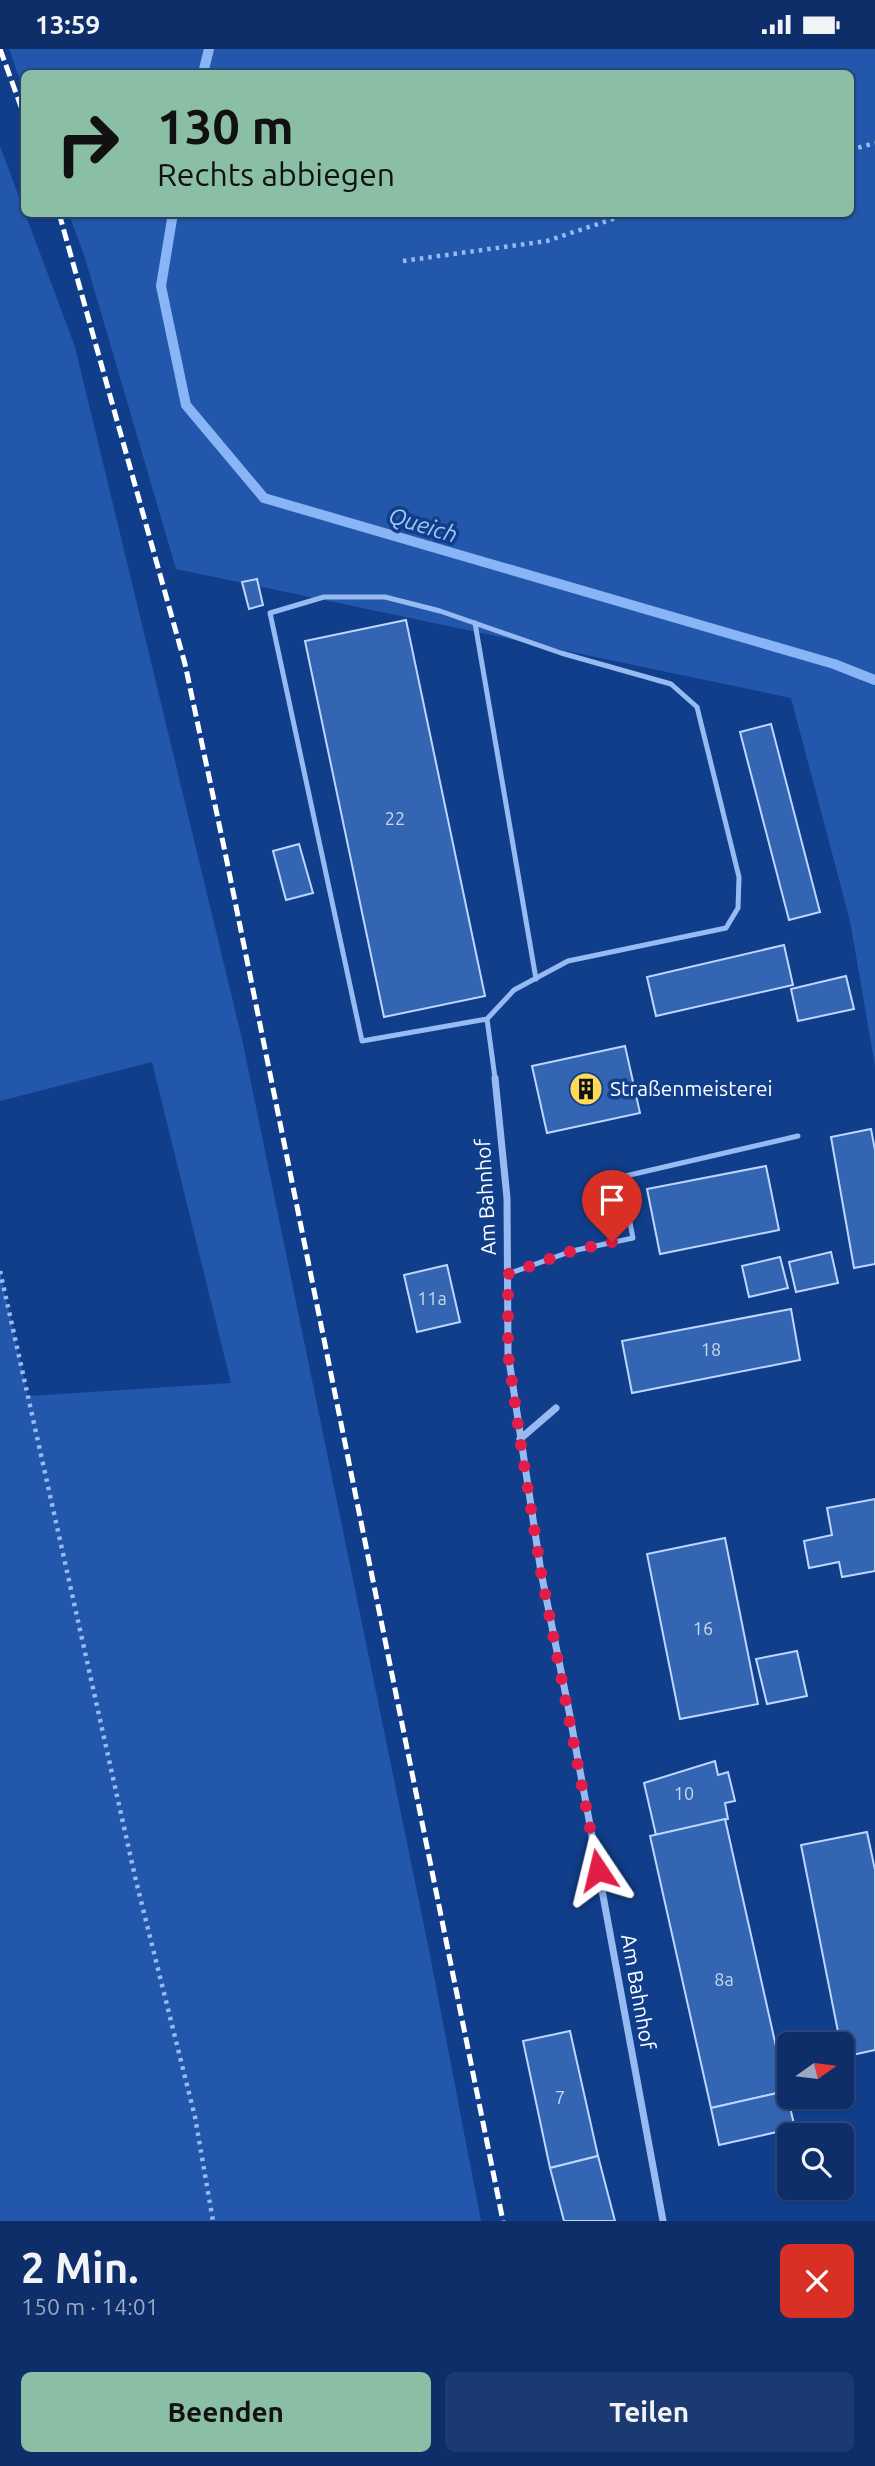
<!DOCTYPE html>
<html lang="de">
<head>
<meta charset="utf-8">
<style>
  :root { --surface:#0d2e68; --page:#1b3a71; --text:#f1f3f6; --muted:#9aa8c0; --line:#2d4a7c; --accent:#8abfa5 }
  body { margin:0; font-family:Ubuntu,sans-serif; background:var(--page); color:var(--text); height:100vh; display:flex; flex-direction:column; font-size:26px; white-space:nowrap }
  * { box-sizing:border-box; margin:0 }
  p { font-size:23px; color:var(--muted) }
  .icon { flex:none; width:38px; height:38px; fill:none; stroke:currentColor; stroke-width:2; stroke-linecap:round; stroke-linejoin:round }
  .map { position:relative; height:2172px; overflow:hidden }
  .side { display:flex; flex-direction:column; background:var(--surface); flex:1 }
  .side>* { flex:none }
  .hud { position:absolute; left:21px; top:21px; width:833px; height:147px; border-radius:10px; box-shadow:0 2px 5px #0004,0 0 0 2px var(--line); background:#8abfa5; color:#111; overflow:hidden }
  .needle { width:46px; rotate:76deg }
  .tools { position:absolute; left:777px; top:1983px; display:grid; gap:14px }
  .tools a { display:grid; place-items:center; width:77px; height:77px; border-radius:10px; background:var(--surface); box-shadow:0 2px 5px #0004,0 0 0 2px var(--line); font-size:35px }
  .pin { position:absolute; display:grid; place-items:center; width:60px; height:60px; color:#fff; margin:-72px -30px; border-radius:50% 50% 50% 0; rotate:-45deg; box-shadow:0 0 7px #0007 }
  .pin .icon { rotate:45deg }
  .me { position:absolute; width:77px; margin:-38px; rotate:350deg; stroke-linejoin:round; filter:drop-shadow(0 0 5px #0008) }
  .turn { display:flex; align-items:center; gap:24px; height:147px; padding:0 21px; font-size:32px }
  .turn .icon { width:91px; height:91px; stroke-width:2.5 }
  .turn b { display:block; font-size:49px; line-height:60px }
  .round { display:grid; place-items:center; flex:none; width:74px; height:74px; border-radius:10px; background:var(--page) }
  .summary { display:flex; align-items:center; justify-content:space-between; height:119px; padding:0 21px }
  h1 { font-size:42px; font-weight:600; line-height:52px }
  .action { display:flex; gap:14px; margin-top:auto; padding:14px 21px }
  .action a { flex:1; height:80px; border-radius:10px; background:var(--accent); color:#111; font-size:28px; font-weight:600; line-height:80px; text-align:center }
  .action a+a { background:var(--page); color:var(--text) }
  .status { display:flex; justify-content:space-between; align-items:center; height:49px; padding:0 35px; background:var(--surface); direction:ltr }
  .status svg { height:19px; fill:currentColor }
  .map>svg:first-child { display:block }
</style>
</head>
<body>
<div class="status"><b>13:59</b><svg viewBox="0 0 49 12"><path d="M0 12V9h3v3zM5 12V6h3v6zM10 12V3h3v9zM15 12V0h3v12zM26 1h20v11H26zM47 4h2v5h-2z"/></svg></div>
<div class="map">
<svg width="875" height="2172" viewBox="0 0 875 2172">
  <rect width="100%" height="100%" fill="#113e8b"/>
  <g fill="#2257ab">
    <polygon points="9,0 875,0 875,1017 850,872 791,649 176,520 85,209 69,165 850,164 850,24 24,24 24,42"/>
    <polygon points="0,97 75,298 242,990 429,1901 481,2172 0,2172 0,1222 28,1347 231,1334 152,1013 0,1052"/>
  </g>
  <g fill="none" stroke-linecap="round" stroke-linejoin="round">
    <g stroke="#89b4f5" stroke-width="10">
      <polyline points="203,24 209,0"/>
      <polyline points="173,164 161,237 186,356 264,449 834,615 875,631"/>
    </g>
  </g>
  <g fill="#3465b3" stroke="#bed6fd" stroke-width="2">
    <polygon points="257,530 263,556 249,560 242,533"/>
    <polygon points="406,571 485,947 384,968 305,592"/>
    <polygon points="771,675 820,863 789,871 740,683"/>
    <polygon points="299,795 313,844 286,851 273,802"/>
    <polygon points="784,896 793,936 656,967 647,928"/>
    <polygon points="846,927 854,960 798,972 791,940"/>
    <polygon points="625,997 640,1064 547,1084 532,1017"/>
    <polygon points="871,1080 875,1101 875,1215 854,1219 831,1088"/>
    <polygon points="766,1117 779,1181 660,1205 647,1140"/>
    <polygon points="831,1203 838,1234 796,1243 789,1213"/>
    <polygon points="780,1208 788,1239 749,1248 742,1217"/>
    <polygon points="447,1216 460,1273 417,1283 404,1226"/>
    <polygon points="791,1260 800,1311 632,1344 622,1292"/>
    <polygon points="875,1450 875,1522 842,1528 839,1513 809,1519 804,1492 832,1486 827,1459"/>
    <polygon points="725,1489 758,1655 680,1670 647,1505"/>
    <polygon points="797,1602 807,1647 767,1655 756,1610"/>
    <polygon points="715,1712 718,1726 728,1723 735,1752 725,1754 728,1770 656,1786 644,1734"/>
    <polygon points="725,1770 786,2042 711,2059 650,1787"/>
    <polygon points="867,1783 875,1821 875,2001 843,2008 801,1796"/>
    <polygon points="570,1982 598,2107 550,2119 523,1992"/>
    <polygon points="786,2042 795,2079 719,2096 711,2059"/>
    <polygon points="598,2107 615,2172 564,2172 550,2119"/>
  </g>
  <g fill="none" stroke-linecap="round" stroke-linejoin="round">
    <g stroke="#97baf2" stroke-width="4.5" stroke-dasharray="3.5 5" stroke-linecap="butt">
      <polyline points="850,101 875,94"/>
      <polyline points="403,212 547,192 631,164"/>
      <polyline points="0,1222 136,1832 195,2068 213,2172"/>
    </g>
    <g stroke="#97baf2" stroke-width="5">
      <polyline points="475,574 536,930"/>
      <polyline points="487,970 362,992 270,564 324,548 385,548 440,562 561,604 671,635 697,658 739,828 738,859 726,879 568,912 514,941 487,970 495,1029"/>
      <polyline points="508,1225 572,1202 633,1189 621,1128 798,1087"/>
    </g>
    <g stroke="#97baf2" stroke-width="7">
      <polyline points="495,1029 507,1149 508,1304 541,1523 569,1662 663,2172"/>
      <polyline points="520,1390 556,1359"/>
    </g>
    <g stroke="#fff" stroke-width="5" stroke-dasharray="12 5" stroke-linecap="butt">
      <polyline points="0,0 24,66"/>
      <polyline points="59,164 185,615 225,803 503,2172"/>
    </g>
  </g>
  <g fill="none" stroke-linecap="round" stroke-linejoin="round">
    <polyline stroke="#e11d48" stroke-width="12" stroke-dasharray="0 21.6" points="598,1821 541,1523 520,1390 508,1304 508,1225 572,1202 612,1193"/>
  </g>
  <defs>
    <symbol id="building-disc" viewBox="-11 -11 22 22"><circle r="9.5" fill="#ffda58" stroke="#113e8b"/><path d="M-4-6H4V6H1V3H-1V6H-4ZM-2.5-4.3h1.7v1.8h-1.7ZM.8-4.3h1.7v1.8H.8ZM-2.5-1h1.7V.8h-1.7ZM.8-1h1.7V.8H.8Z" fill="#111"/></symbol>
  </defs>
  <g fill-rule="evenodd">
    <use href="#building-disc" x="567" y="1021" width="38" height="38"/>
  </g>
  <g text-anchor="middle" stroke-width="7" stroke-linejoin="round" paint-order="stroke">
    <g font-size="18" fill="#ccd8ec">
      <text x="395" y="776">22</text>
      <text x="432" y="1256">11a</text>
      <text x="711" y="1307">18</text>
      <text x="703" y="1586">16</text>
      <text x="684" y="1751">10</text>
      <text x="724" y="1937">8a</text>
      <text x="560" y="2055">7</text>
    </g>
    <g font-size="21" fill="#fff" stroke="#113e8b" text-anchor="start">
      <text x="610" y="1047">Straßenmeisterei</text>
    </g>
    <g font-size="21" fill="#fff" stroke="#113e8b">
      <text transform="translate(486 1148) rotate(-93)" y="7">Am Bahnhof</text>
      <text transform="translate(638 1943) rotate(80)" y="7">Am Bahnhof</text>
    </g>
    <g font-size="23" font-style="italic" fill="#a3c5f9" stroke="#113e8b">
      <text transform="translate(423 476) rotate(17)" y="8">Queich</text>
    </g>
  </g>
</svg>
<div class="tools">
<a><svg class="needle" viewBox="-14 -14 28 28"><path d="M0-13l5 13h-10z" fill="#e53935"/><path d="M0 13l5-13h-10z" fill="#9aa8c0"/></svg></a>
<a><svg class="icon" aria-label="search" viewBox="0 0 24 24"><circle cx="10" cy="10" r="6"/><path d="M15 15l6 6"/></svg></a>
</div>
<div class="pin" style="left:612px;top:1193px;background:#d93025"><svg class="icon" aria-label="arrive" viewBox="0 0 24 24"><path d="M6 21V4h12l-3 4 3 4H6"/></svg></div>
<svg class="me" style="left:598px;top:1821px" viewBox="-20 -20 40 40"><path d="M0-17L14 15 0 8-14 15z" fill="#e11d48" stroke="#fff" stroke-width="4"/></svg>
<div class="hud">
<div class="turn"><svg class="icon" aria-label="right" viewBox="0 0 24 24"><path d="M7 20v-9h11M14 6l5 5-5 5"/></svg><div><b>130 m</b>Rechts abbiegen</div></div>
</div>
</div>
<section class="side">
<div class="summary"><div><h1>2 Min.</h1><p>150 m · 14:01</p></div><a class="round" style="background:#d93025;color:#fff"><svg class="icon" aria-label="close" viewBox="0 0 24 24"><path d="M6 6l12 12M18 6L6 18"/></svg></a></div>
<div class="action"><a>Beenden</a><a>Teilen</a></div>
</section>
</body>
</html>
